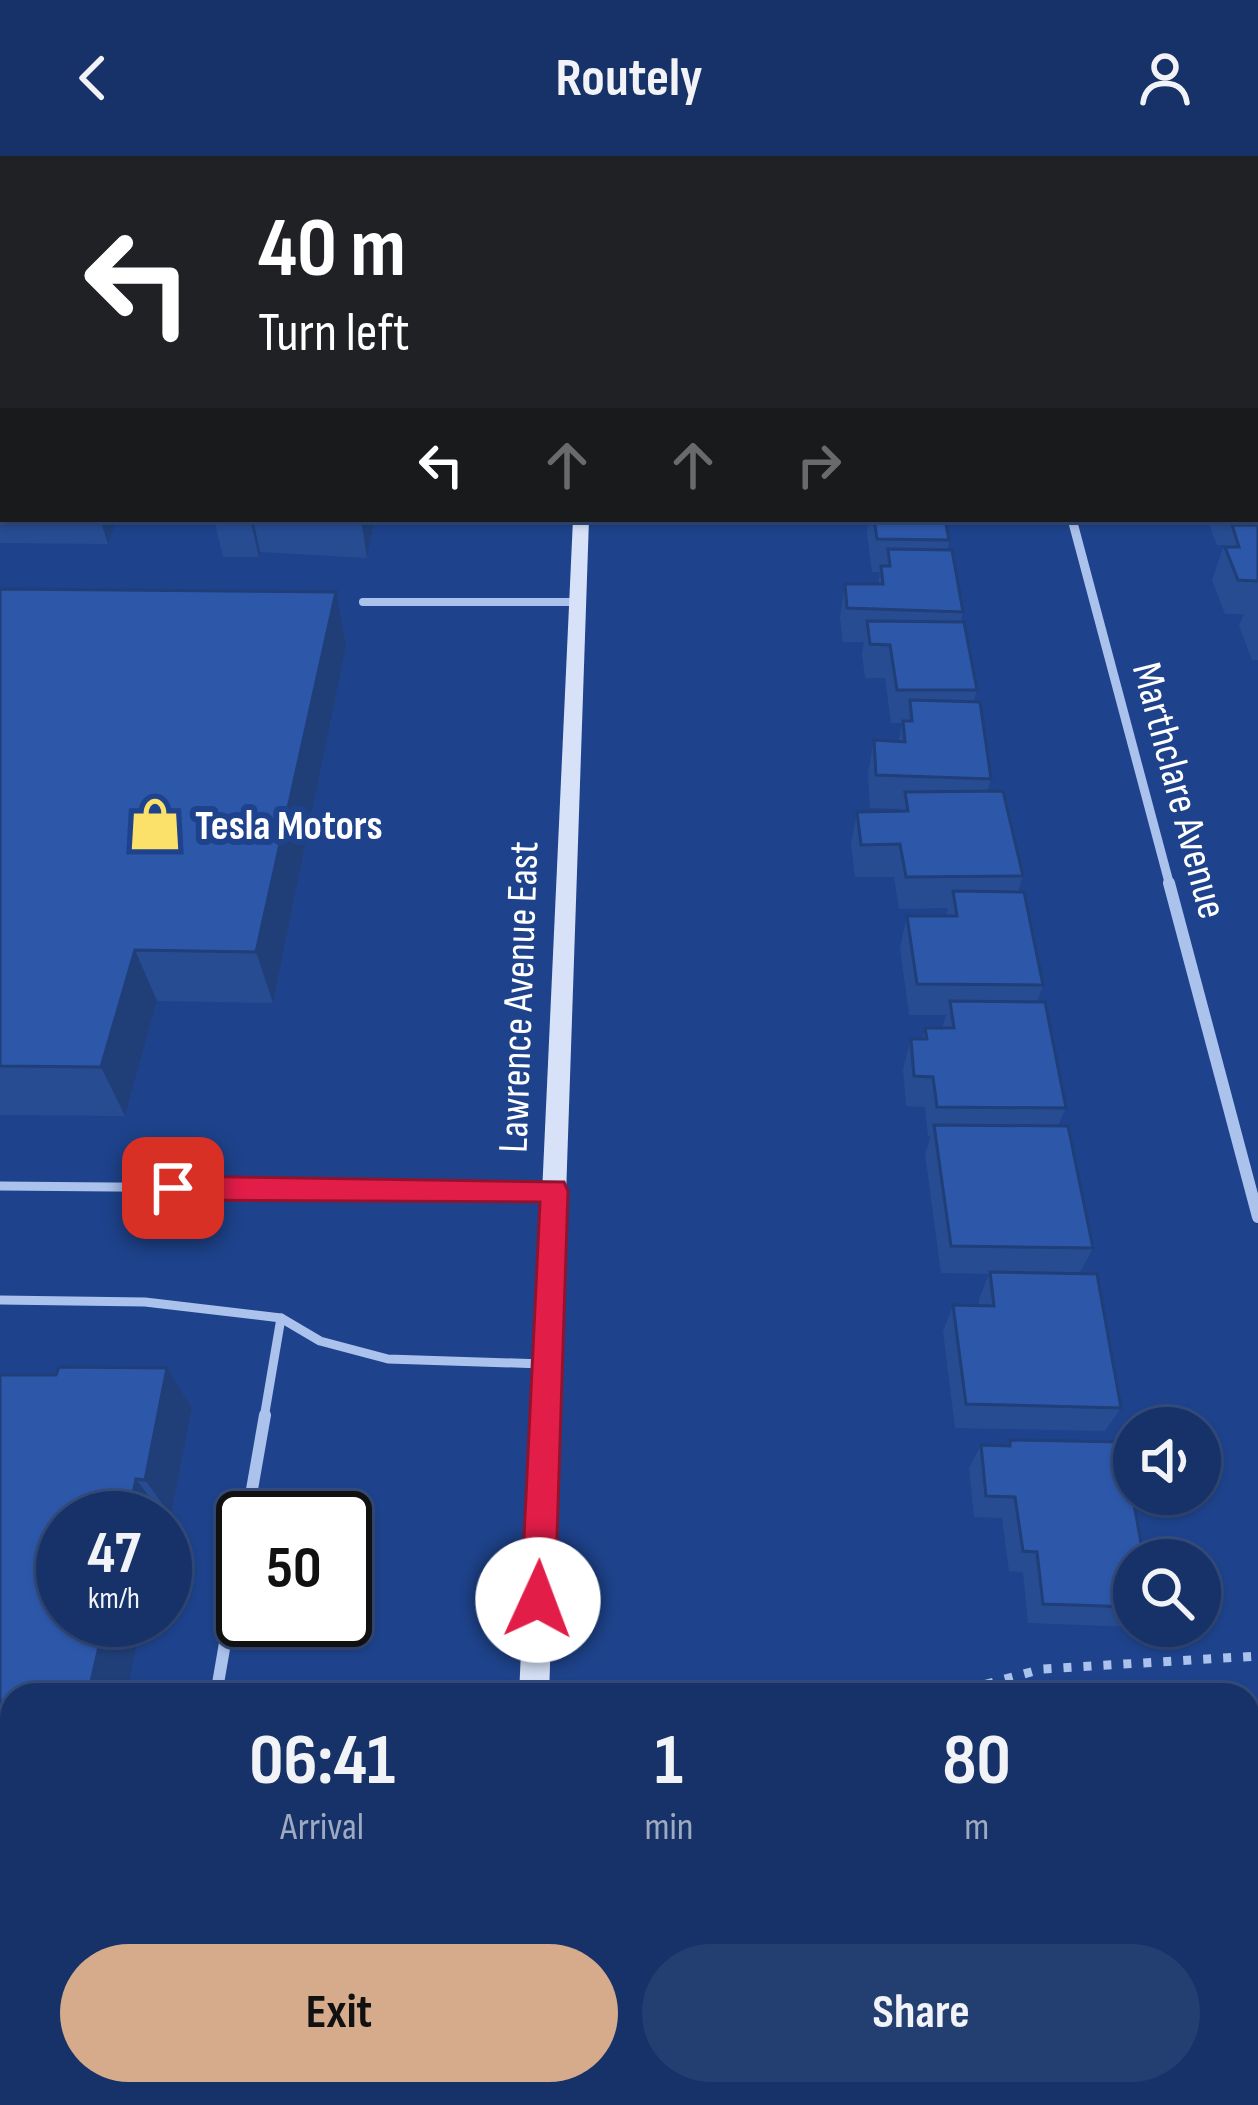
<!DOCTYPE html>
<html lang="en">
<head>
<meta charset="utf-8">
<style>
  :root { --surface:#163269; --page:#233e71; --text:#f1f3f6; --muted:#9eaac0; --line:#354d7d; --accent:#d6ab8b }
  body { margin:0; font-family:"Sofia Sans Condensed",sans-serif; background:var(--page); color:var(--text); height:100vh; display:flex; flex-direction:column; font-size:45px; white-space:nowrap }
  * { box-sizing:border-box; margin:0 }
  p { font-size:39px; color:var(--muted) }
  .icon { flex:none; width:66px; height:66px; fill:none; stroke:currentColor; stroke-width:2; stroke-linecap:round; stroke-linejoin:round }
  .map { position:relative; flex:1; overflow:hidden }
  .panel { position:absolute; left:0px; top:1527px; width:1260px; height:423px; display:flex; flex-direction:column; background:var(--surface); border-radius:36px 36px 0 0; box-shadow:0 3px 9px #0004,0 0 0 3px var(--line) }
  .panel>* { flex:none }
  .top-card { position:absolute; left:0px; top:0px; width:1260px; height:366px; box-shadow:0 3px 9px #0004,0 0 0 3px var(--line); background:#202124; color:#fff; overflow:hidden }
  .tools { position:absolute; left:1113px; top:1251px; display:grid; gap:24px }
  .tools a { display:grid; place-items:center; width:108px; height:108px; border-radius:50%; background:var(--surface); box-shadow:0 3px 9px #0004,0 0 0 3px var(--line); font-size:60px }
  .speed { position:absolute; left:36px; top:1335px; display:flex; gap:24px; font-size:60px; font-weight:700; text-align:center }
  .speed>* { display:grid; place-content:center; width:156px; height:156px; border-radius:50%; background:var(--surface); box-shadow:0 3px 9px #0004,0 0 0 3px var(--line); line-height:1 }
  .speed small { font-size:30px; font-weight:400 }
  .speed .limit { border:6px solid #111; border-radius:18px; background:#fff; color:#111 }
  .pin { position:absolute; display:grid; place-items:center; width:102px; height:102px; color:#fff; margin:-51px; border-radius:24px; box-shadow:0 6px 18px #0006 }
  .me { position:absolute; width:132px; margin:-66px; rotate:2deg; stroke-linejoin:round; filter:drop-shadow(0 0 9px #0008) }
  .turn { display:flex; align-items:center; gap:42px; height:252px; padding:0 60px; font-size:54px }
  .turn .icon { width:156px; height:156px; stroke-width:2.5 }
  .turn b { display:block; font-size:84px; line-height:102px }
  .lanes { display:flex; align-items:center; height:114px; padding:0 60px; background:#0003; justify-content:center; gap:60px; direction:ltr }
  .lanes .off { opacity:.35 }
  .eta { display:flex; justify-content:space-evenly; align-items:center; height:204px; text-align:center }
  .eta b { font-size:72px; font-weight:700; line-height:84px }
  .action { display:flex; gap:24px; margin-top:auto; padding:24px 60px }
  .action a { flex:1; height:138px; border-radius:72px; background:var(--accent); color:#111; font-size:48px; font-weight:700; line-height:138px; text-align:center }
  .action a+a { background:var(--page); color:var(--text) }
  header { display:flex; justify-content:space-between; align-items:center; height:156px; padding:0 60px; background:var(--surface); font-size:54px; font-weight:700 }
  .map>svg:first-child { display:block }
</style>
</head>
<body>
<header><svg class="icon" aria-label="back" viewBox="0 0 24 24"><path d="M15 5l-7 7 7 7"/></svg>Routely<svg class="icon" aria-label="person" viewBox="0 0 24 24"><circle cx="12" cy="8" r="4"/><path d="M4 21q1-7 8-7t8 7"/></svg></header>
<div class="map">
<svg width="1258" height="1949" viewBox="0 0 1258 1949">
  <rect width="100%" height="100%" fill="#1e438c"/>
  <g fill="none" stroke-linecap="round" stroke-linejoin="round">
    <g stroke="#abc2ec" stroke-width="9" stroke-dasharray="8 12" stroke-linecap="butt">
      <polyline points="947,1539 1042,1513 1258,1500"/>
      <polyline points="801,1938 801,1949"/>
    </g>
    <polyline stroke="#abc2ec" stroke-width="8" points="363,446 578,446"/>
    <g stroke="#abc2ec" stroke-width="9">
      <polyline points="0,1030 549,1035"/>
      <polyline points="0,1144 145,1146 281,1162 320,1185 388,1203 543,1208"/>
      <polyline points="264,1262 281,1162"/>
    </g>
    <g stroke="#abc2ec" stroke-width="12">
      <polyline points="247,1362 265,1259"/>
      <polyline points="216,1539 243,1383"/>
      <polyline points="145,1949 147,1938"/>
    </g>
    <polyline stroke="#abc2ec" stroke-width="9" points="1072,363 1170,730"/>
    <polyline stroke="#abc2ec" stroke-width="12" points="1169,727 1258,1061"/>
    <g fill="#d7e2f9" fill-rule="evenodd">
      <polygon points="558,0 570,0 571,3 559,3"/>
      <polygon points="573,363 589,363 549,1539 519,1539"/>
      <polygon points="496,1938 532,1938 528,1949 492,1949"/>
    </g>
  </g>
  <g fill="#274c92">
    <polygon points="114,0 200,0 198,3 115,3"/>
    <polygon points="794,0 965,0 965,3 792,3"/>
    <polygon points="970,0 1160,0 1160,3 973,3"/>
    <polygon points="1196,0 1258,0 1258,26 1257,3 1198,3"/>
    <rect x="0" y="66" width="3" height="110"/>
    <polygon points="1257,80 1258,80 1257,166"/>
    <polygon points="1257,247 1258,247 1258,504 1252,504 1239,470 1244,458 1225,458 1212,424 1224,389 1217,389 1209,368 1191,367 1190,363 1257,363"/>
    <polygon points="0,261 3,261 3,363 117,363 108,388 0,387"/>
    <polygon points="214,363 375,363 367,402 260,396 259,401 223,401"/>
    <polygon points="868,363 945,363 949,384 948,394 963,456 961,466 977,534 974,546 991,623 987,635 1023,720 1018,736 1043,829 1037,846 1066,952 1058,970 1093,1092 1079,1118 1121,1252 1105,1275 955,1272 943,1175 953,1149 979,1149 979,1143 989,1118 941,1117 925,998 931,980 928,980 925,951 906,950 903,913 911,883 923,883 925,872 942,872 946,859 909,859 900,791 907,760 946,760 948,752 899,753 894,721 855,721 851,688 857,656 901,655 902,653 870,652 868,617 874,584 899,585 902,567 891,567 885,522 865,522 862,498 864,486 843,486 840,461 845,428 878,428 880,416 872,416 867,376"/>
    <polygon points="0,433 346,490 273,847 157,845 125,960 0,959"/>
    <polygon points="167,1212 192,1252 171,1360 163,1359 40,1949 0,1949 56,1219"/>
    <polygon points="1010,1284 1134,1404 1134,1471 1028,1467 1023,1416 1009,1415 1002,1362 974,1361 969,1312 981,1289 1006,1290"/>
    <polygon points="1258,1891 1258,1949 1110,1949 1101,1938 1248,1938 1249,1901"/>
  </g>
  <g fill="#203e77">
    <polygon points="174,0 200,0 198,3 175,3"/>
    <polygon points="915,0 965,0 965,3 914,3"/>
    <polygon points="100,363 117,363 108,388"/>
    <polygon points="250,363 253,363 260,396 259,401"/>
    <polygon points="361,363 375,363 367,402"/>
    <polygon points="336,436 346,490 273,847 256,796"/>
    <polygon points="135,794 157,845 125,960 101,911"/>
    <polygon points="167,1212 192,1252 171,1360 145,1324"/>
    <polygon points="136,1323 163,1359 163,1362 128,1362"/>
    <polygon points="105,1464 142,1464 126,1539 88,1539"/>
    <polygon points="12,1880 12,1938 43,1938 40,1949 0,1949 0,1934"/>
  </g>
  <g fill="#2d58aa" stroke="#203e77" stroke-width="3">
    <polygon points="257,0 426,0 425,3 256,3"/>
    <polygon points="794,0 889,0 884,3 797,3 792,1"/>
    <rect x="0" y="66" width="3" height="48"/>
    <rect x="1257" y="247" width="1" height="47"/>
    <rect x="0" y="261" width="3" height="61"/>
    <rect x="1257" y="306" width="1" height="51"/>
    <polygon points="874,363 945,363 949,384 877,383"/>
    <polygon points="1232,369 1258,369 1258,425 1238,424 1225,391 1239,391"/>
    <polygon points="888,393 952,394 963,456 847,452 845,428 883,428 881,410 890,410"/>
    <polygon points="0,433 336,436 256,796 135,794 101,911 0,910"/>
    <polygon points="867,465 964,466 977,534 897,534 890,489 870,488"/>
    <polygon points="910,544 980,546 991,623 876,619 874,584 905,586 903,565 912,565"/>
    <polygon points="1003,635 1023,720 906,721 900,688 861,689 857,656 908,655 905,636"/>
    <polygon points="953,735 1024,736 1043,829 917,828 907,760 957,760"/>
    <polygon points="950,845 1045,846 1066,952 937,951 933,921 914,920 911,883 927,883 925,872 954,872"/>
    <polygon points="934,969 1068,970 1093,1092 951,1090"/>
    <polygon points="990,1116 1097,1118 1121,1252 966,1248 953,1149 994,1150"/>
    <polygon points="59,1211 167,1212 145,1324 136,1323 128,1362 63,1362 63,1464 105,1464 88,1539 12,1539 12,1880 0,1934 0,1219 56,1219"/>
    <polygon points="1010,1284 1123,1286 1144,1404 1134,1404 1134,1451 1043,1448 1037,1396 1023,1395 1015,1341 986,1340 981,1289 1010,1290"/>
    <polygon points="1248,1696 1258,1713 1258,1733 1248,1738"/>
    <polygon points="1248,1900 1258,1911 1258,1949 1132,1949 1123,1938 1248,1938"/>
  </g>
  <polygon fill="#e11d48" stroke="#92132f" stroke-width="3" points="173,1020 564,1026 568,1035 555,1444 550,1456 538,1461 526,1456 521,1444 540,1046 173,1044 163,1041 159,1032 163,1024"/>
  <defs>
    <symbol id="shop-bare" viewBox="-9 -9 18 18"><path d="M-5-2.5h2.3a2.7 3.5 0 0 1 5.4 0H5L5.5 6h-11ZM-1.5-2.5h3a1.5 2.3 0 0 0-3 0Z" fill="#fbe06a" stroke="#1e438c" stroke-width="2.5" paint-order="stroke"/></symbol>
  </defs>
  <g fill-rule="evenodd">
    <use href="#shop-bare" x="117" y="630" width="76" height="76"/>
  </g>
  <g text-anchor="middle" stroke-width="12" stroke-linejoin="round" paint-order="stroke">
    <g font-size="42" fill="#fff" stroke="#1e438c">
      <text transform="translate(1181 634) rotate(75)" y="15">Marthclare Avenue</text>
      <text transform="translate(517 841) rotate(-88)" y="15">Lawrence Avenue East</text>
    </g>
    <g font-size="42" font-weight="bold" fill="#fff" stroke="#1e438c" text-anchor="start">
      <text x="195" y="683">Tesla Motors</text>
    </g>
  </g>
</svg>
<div class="tools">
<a><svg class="icon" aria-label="sound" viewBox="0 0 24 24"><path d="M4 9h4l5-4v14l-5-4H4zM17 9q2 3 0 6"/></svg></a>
<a><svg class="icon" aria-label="search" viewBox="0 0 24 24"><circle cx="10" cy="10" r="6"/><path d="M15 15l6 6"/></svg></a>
</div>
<div class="speed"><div>47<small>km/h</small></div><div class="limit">50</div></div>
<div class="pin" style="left:173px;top:1032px;background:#d93025"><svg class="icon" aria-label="arrive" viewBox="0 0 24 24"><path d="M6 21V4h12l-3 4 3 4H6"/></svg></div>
<svg class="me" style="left:538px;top:1444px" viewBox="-20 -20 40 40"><circle r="19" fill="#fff"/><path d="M0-13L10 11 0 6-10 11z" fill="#e11d48"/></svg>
<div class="top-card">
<div class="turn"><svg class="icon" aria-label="left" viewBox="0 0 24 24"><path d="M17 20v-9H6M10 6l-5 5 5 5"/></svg><div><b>40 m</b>Turn left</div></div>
<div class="lanes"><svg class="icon" aria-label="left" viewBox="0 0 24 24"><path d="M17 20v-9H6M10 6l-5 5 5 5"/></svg><svg class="icon off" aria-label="ahead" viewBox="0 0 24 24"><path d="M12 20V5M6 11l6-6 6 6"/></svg><svg class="icon off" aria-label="ahead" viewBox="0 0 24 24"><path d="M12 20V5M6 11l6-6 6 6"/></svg><svg class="icon off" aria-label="right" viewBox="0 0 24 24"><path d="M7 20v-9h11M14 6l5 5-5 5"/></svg></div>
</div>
<section class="panel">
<div class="eta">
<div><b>06:41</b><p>Arrival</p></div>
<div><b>1</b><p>min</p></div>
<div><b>80</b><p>m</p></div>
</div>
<div class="action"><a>Exit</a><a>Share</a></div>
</section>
</div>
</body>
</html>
